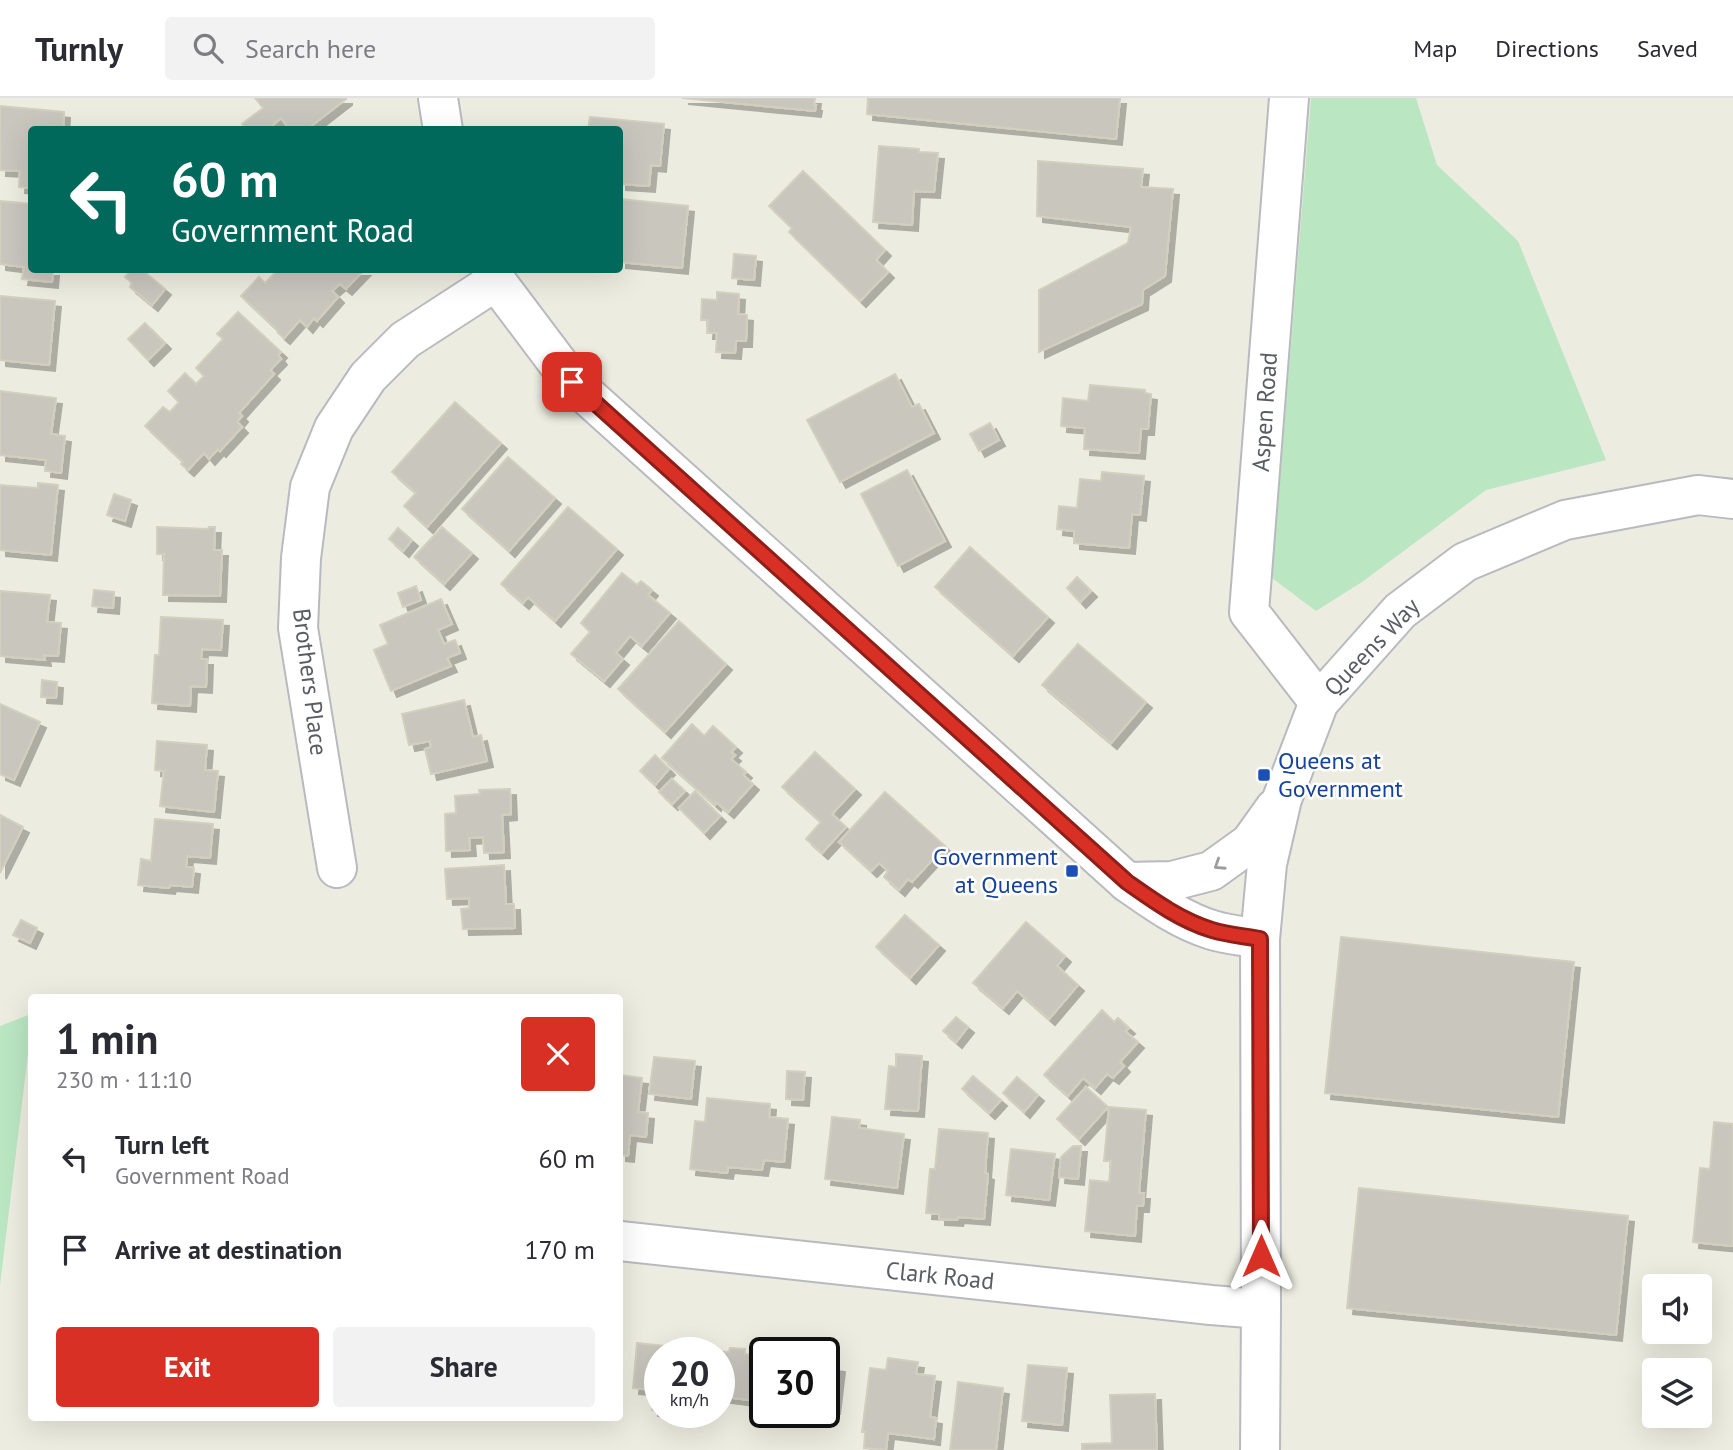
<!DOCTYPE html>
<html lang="en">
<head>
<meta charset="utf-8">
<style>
  :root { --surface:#fff; --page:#f2f2f3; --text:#2b2b33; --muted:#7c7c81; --line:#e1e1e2; --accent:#d93025 }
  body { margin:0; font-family:"PT Sans",sans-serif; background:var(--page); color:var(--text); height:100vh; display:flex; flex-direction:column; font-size:26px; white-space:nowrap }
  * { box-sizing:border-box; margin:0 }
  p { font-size:23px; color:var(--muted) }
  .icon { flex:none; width:38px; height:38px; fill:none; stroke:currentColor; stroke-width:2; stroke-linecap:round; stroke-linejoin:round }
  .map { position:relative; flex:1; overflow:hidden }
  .drawer { position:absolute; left:28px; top:896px; width:595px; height:427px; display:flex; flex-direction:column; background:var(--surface); border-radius:7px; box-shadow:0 7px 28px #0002 }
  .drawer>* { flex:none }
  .top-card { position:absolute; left:28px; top:28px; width:595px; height:147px; border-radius:7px; box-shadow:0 7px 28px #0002; background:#00695c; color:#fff; overflow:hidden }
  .controls { position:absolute; left:1642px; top:1176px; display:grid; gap:14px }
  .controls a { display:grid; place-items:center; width:70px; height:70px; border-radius:7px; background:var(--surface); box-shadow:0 7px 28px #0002; font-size:35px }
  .speed { position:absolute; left:644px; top:1239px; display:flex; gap:14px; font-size:35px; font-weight:700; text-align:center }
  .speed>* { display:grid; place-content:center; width:91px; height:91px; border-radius:50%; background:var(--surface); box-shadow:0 7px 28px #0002; line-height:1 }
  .speed small { font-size:18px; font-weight:400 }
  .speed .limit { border:4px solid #111; border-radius:10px; background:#fff; color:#111 }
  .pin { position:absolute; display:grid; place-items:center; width:60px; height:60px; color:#fff; margin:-30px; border-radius:14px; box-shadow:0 4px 10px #0006 }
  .me { position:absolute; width:77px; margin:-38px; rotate:0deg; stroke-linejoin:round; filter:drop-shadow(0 0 5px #0008) }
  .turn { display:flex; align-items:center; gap:24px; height:147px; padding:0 28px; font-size:32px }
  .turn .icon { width:91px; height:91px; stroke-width:2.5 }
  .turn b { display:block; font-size:49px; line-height:60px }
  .round { display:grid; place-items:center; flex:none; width:74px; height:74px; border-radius:7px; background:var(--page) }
  .overview { display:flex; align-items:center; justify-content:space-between; height:119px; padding:0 28px }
  h1 { font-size:42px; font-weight:600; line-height:52px }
  .primary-button { display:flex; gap:14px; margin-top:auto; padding:14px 28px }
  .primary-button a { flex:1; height:80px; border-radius:7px; background:var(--accent); color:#fff; font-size:28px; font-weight:600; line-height:80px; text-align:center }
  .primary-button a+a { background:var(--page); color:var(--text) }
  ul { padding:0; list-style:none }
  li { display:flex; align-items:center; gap:21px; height:91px; padding:0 28px }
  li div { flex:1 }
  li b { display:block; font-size:26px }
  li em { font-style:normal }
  header { display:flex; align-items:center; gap:42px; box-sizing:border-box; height:98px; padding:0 35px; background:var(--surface); border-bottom:2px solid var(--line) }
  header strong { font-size:33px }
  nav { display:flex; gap:38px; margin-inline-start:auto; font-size:24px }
  .search { width:490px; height:63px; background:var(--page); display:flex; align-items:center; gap:18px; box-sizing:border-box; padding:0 24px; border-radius:7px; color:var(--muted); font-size:26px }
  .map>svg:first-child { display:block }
</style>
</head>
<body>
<header>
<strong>Turnly</strong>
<div class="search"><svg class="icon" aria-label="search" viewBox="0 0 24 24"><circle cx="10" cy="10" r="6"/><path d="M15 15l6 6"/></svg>Search here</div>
<nav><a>Map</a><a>Directions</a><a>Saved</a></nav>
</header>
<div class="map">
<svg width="1733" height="1352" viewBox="0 0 1733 1352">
  <defs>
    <filter id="shadow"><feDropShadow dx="6" dy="6" stdDeviation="0" flood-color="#0004"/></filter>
  </defs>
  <rect width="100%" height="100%" fill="#edece0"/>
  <g fill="#bbe6c2">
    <polygon points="1311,0 1416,0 1437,67 1518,143 1606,362 1486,392 1362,484 1316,513 1272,480"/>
    <polygon points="31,916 31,931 0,1187 0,928"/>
  </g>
  <g fill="#c8c6bd" stroke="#d2cfbe" stroke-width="2" filter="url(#shadow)">
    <polygon points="255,0 346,0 346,1 306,32 290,32 281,20 267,32 247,32 242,26 263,10"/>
    <polygon points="682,0 815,0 814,7 816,7 815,13"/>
    <polygon points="868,0 1120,0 1116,41 867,16"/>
    <polygon points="0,8 64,14 63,32 32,32 32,90 19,89 20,73 0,72"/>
    <polygon points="590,19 664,26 660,68 651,67 649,88 620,86 620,32 588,32"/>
    <polygon points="879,48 919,51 919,54 938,55 934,94 914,93 912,127 873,124"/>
    <polygon points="1038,63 1143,71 1141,89 1173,91 1165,178 1143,192 1142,206 1039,254 1039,192 1128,145 1131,129 1037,118"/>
    <polygon points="803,73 885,152 876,162 888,174 860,203 789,134 792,130 769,108"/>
    <polygon points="620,101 688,108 682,170 620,164"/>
    <polygon points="0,103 32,106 32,172 53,172 52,184 22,181 24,169 0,166"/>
    <polygon points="734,156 756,158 754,182 732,180"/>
    <polygon points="131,172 142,172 165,191 152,207 130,189 132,185 125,179"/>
    <polygon points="278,172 364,172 346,191 340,186 332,193 338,199 317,223 314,220 307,229 300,222 284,240 278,235 277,232 241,198 259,179 265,185"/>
    <polygon points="717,194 739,196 738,216 747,217 746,243 736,243 735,255 716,254 717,235 707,235 708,222 701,222 702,201 717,202"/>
    <polygon points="0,198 55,203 49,267 0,262"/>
    <polygon points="238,214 281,254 278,257 281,261 270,272 274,276 239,315 242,318 237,324 242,329 220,353 218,351 209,361 204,355 188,372 181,366 183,364 145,328 163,309 170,314 179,304 168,293 185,275 196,286 204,278 196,270 223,241 217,236"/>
    <polygon points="145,225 165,245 148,262 128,241"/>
    <polygon points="895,276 912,309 919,306 934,335 840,384 807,322"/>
    <polygon points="1090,287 1145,292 1145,295 1151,296 1148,331 1141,331 1139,355 1084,351 1085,330 1061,328 1063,300 1088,303"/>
    <polygon points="0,293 56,300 51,336 65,338 61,375 45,373 46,362 0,357"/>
    <polygon points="455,304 501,345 427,429 404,408 416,395 392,374"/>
    <polygon points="990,325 999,342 979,353 970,336"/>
    <polygon points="508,359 555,400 509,453 462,411"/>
    <polygon points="907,372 945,443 898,468 861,396"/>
    <polygon points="1102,374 1144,378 1140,417 1132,416 1129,450 1074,445 1074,433 1057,431 1059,408 1077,410 1080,381 1101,383"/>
    <polygon points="38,385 58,387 51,457 0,452 0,387 38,390"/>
    <polygon points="114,396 131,402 125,423 107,417"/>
    <polygon points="568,409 617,451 555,523 528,499 523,505 501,486"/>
    <polygon points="157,429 208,431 209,429 215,429 214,452 222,452 220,498 163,497 164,456 157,456"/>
    <polygon points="442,429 472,455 444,486 414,459"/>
    <polygon points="398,430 412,442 403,453 389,441"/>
    <polygon points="970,449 1048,519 1013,558 935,489"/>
    <polygon points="622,475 637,487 641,483 652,492 648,497 670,515 642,548 630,538 616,555 623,561 604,583 571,556 590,534 581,525"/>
    <polygon points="1077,479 1091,493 1080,504 1067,490"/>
    <polygon points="416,488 421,502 403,509 398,495"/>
    <polygon points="94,492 114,494 113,510 92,508"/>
    <polygon points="0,493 50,497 47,524 61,525 58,558 44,557 45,562 0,558"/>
    <polygon points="441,501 452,526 438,532 444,546 455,542 460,555 447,560 451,568 391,593 374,552 388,546 380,527"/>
    <polygon points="161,519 223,522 221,552 202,551 201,561 207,561 206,589 191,588 190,608 152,605 155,557 159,557"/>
    <polygon points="679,523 726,566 665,634 618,591"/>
    <polygon points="1078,546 1146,604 1111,645 1042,587"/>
    <polygon points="42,582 57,584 56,600 41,599"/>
    <polygon points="464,602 473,639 481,637 487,663 431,676 425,651 431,649 430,643 409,647 402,616"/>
    <polygon points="0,606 40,624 14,682 0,676"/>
    <polygon points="692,626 704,638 713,628 736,649 731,654 735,657 731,661 746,674 743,677 753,686 728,714 716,704 715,707 662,660"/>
    <polygon points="157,643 207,647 205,672 218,673 214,714 160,708 164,673 155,672"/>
    <polygon points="815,654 855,691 832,716 846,729 822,755 806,741 821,724 782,689"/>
    <polygon points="655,657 669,671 655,687 640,673"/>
    <polygon points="672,681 685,693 672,706 659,694"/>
    <polygon points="510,691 511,716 502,717 504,754 484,755 483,739 469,740 470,752 446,753 445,716 456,715 455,698 480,696 479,692"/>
    <polygon points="695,693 720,718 704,735 679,710"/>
    <polygon points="885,694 945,748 912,784 908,781 899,792 884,779 888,773 879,765 871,773 839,744"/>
    <polygon points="0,717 23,729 0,775"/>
    <polygon points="155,721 213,726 210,760 187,758 186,769 194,770 192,789 170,787 169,790 138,787 141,761 151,763"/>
    <polygon points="504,767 506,806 514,806 515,830 463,831 461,811 469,810 469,800 447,801 445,771"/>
    <polygon points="905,817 939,847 910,880 876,849"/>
    <polygon points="21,822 37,830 30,845 13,837"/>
    <polygon points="1026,824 1065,858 1057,868 1078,887 1049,921 1017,893 1003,910 973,885"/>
    <polygon points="1341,839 1574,864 1558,1019 1325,995"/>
    <polygon points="1102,912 1114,924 1118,920 1129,930 1125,933 1138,944 1120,964 1124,968 1113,980 1107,976 1095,990 1083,980 1068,998 1044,977"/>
    <polygon points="956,919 968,929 956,944 943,933"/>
    <polygon points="896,956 922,958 918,1013 885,1011 889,968 896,969"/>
    <polygon points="654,959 695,963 691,1001 649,996"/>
    <polygon points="787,973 805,974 803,1002 786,1001"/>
    <polygon points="620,977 642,980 638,1014 648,1015 646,1039 630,1037 628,1058 620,1057"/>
    <polygon points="973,978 1001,1002 989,1015 962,991"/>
    <polygon points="1017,979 1038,997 1024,1014 1003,995"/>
    <polygon points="1086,989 1108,1009 1079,1041 1057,1021"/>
    <polygon points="707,1000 770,1006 769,1019 788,1021 784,1064 764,1062 762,1072 728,1069 727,1075 690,1071 695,1023 705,1024"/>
    <polygon points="1109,1009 1146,1012 1139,1095 1144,1095 1143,1108 1137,1108 1135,1138 1085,1133 1090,1082 1109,1084 1111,1063 1104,1063"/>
    <polygon points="832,1019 860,1022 859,1030 904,1036 897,1090 825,1081"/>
    <polygon points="1714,1024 1733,1026 1733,1148 1693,1144 1700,1070 1710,1071"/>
    <polygon points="939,1031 988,1035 985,1075 988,1076 984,1121 958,1119 957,1122 939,1121 939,1116 926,1115 930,1071 935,1071"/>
    <polygon points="1073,1048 1081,1048 1078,1081 1059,1079 1061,1059"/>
    <polygon points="1011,1051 1055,1056 1049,1102 1006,1097"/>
    <polygon points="1359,1090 1628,1118 1616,1237 1347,1210"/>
    <polygon points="637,1245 683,1250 682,1255 660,1255 660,1313 652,1312 654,1292 633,1290"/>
    <polygon points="730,1250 745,1251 745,1256 765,1259 765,1304 719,1298 719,1255 714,1255 714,1253 729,1254"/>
    <polygon points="888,1260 918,1264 916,1276 935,1278 930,1319 936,1320 934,1341 888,1335 886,1352 864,1350 865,1334 862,1334 870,1270 886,1272"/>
    <polygon points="824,1266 839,1268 834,1310 824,1309"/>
    <polygon points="1028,1267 1067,1270 1062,1327 1022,1323"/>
    <polygon points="958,1284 1003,1290 996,1352 950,1352"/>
    <polygon points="1155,1296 1157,1352 1082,1352 1082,1346 1112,1345 1110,1297"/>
  </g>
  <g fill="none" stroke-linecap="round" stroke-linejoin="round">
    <defs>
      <g id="minor">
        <polyline points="438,0 443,32"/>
        <polyline points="1289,0 1249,514 1319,604"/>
        <path d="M491 172 496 183 572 284 1127 784C1154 803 1180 822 1212 832 1228 837 1245 838 1260 841"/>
        <polyline points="337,770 298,530 301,460 310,389 334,330 368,279 405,242 496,183"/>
        <polyline points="1127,784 1172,783 1211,773 1250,745 1275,710"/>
        <polyline points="620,1143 1211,1207 1261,1211"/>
        <polyline points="1260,1352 1261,1211 1260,841 1267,766 1282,701 1319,604 1400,513 1465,464 1565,422 1698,397 1733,401"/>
      </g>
    </defs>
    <use href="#minor" stroke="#b8bac0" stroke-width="42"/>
    <use href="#minor" stroke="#fff" stroke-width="38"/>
  </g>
  <defs><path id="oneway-chevron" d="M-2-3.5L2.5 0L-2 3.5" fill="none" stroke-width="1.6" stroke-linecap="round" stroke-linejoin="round" transform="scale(1.75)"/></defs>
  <use stroke="#9b9da1" href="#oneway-chevron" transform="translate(1219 767) rotate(147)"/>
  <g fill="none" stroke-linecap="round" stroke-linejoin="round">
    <defs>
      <path id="route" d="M572 284 1127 784C1154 803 1180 822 1212 832 1228 837 1245 838 1260 841L1261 1158"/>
    </defs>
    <use href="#route" stroke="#8d1f18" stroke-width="18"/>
    <use href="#route" stroke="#d93025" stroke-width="12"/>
  </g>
  <g fill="#1a4fb4" stroke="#fff" stroke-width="2.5">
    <rect x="1257" y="670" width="14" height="14" rx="3.5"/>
    <rect x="1065" y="766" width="14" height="14" rx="3.5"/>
  </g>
  <g text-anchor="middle" stroke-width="5" stroke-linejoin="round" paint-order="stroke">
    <g font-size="24" fill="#595c62" stroke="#fff">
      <text transform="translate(1265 314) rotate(-86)" y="8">Aspen Road</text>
      <text transform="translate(1372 549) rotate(-46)" y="8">Queens Way</text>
      <text transform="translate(310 584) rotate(83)" y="8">Brothers Place</text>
      <text transform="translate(940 1178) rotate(6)" y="8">Clark Road</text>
    </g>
    <g font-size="24" fill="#164399" stroke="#fff" text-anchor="start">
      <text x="1278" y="671">Queens at<tspan x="1278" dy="28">Government</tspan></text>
      <text x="1058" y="767" text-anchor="end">Government<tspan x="1058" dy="28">at Queens</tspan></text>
    </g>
  </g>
</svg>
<div class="controls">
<a><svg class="icon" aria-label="sound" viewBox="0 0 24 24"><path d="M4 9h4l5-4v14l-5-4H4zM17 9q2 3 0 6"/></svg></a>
<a><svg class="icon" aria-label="layers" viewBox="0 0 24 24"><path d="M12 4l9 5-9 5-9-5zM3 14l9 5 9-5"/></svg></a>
</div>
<div class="speed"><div>20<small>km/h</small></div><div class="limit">30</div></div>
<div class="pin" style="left:572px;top:284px;background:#d93025"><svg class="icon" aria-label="arrive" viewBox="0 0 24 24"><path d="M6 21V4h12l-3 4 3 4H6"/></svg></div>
<svg class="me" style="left:1261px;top:1158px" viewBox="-20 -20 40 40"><path d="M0-17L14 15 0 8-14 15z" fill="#d93025" stroke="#fff" stroke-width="4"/></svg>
<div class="top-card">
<div class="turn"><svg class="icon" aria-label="left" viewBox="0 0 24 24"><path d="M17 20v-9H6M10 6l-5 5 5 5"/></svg><div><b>60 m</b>Government Road</div></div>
</div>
<section class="drawer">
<div class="overview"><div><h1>1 min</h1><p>230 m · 11:10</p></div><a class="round" style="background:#d93025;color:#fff"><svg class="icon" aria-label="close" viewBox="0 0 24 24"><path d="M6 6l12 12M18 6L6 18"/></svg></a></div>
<ul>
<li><svg class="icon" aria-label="left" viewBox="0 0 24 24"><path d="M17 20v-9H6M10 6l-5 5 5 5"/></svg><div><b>Turn left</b><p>Government Road</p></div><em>60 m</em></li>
<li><svg class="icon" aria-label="arrive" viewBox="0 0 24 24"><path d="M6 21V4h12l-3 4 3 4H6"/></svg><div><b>Arrive at destination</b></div><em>170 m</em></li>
</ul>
<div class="primary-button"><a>Exit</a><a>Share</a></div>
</section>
</div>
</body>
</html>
